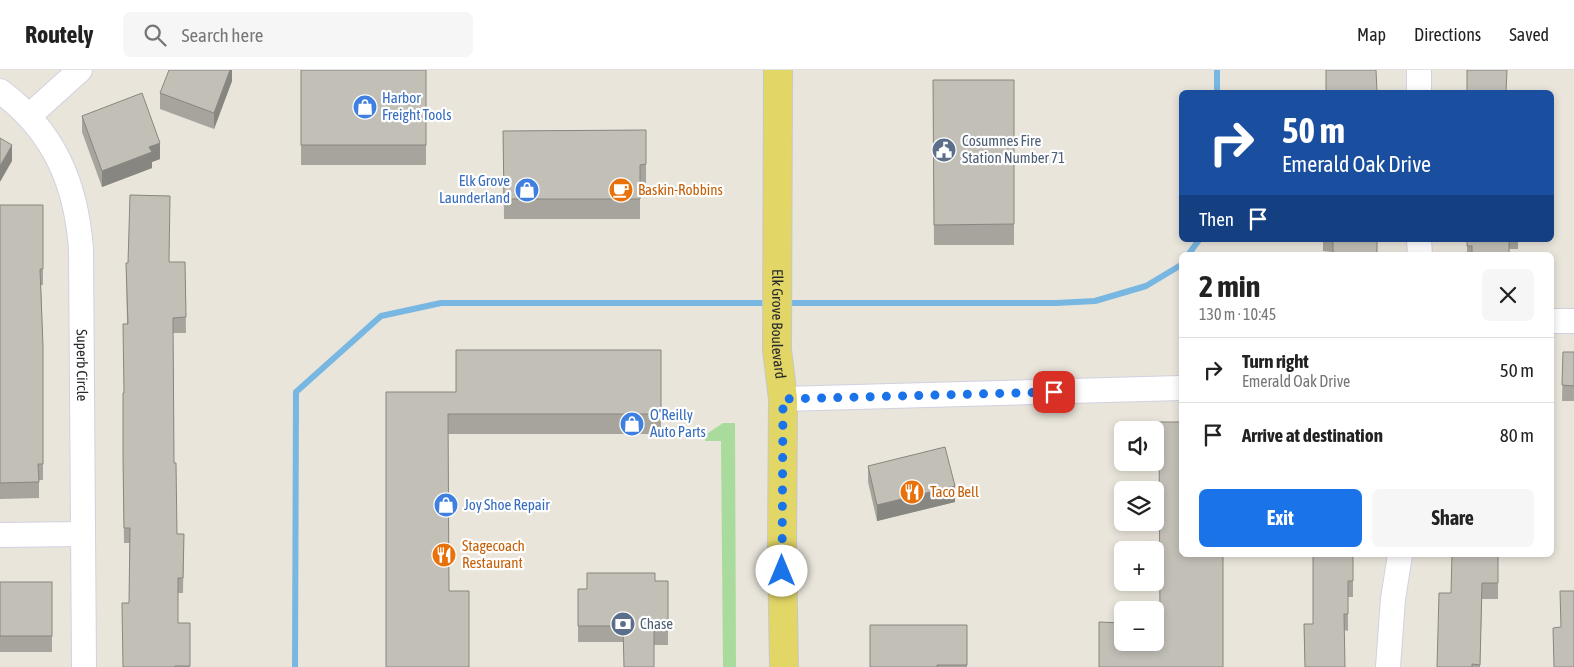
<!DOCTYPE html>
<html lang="en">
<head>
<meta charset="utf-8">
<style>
  :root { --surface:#fff; --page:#f6f6f6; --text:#222; --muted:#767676; --line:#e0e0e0; --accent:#1a73e8 }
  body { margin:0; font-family:"Asap Condensed",sans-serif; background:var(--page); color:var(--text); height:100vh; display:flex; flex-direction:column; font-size:19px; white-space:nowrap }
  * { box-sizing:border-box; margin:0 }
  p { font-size:16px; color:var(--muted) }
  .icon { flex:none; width:28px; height:28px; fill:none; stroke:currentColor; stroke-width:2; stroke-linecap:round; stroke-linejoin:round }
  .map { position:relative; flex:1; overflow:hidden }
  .drawer { position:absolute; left:1179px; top:182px; width:375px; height:305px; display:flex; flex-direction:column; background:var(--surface); border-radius:8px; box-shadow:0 2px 8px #0003 }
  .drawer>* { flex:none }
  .hud { position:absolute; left:1179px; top:20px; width:375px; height:152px; border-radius:8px; box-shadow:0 2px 8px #0003; background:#1a4fa0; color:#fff; overflow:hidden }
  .tools { position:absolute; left:1114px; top:351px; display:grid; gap:10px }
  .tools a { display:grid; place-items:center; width:50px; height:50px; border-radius:8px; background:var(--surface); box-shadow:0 2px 8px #0003; font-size:25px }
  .pin { position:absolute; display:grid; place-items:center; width:42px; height:42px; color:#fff; margin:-21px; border-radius:10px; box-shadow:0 2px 8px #0006 }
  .me { position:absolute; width:55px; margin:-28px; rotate:0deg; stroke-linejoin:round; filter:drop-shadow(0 0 4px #0008) }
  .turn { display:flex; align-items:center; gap:18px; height:105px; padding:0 20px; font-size:22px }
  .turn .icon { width:65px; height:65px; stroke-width:2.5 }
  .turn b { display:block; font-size:35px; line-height:42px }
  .then { display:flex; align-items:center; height:48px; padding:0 20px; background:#0003; gap:10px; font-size:19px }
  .round { display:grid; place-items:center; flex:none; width:52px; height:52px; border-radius:8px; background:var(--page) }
  .headline { display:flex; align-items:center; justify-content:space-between; height:85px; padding:0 20px }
  h1 { font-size:30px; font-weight:700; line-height:38px }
  .button { display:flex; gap:10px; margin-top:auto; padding:10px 20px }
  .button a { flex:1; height:58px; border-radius:8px; background:var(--accent); color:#fff; font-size:20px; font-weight:700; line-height:58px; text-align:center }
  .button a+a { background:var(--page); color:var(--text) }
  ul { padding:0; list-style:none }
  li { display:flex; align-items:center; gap:15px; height:65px; padding:0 20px; border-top:1px solid var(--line) }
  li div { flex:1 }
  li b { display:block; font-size:19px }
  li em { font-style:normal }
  header { display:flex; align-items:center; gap:30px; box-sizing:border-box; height:70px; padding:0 25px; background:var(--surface); border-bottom:1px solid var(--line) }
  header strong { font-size:24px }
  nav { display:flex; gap:28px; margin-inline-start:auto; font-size:18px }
  .search { width:350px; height:45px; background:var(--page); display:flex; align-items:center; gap:12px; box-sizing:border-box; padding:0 18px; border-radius:8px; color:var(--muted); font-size:19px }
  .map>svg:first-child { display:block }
</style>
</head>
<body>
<header>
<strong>Routely</strong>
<div class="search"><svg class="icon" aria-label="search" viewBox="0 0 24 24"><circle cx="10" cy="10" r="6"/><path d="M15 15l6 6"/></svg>Search here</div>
<nav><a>Map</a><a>Directions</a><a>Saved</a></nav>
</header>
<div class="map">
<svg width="1574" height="597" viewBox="0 0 1574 597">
  <rect width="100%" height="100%" fill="#e9e5db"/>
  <polygon fill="#a9db9c" points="723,353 735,353 736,597 723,597 721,371 705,371 705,365"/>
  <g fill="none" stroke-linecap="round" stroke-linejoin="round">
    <g stroke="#77b7e2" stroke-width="6">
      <polyline points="1217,0 1217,22"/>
      <polyline points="1188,185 1199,170"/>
      <polyline points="784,233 1056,233 1095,231 1146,216 1181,195"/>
      <polyline points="295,597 296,322 381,246 441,233 772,233"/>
    </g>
    <defs>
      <g id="minor">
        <polyline points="1419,0 1419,22"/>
        <path id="s1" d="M0 21C54 61 76 113 81 179L84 597"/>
        <polyline points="29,46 80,0"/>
        <polyline points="1419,170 1420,185"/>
        <polyline points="1551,251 1574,251"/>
        <polyline points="783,329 1181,318"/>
        <polyline points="0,465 82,464"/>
        <polyline points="1388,597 1393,529 1400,485"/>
      </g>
      <g id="major">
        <path id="s2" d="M778 0 777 280 783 329 782 481 784 597"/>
      </g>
    </defs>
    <use href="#minor" stroke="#d1d1e0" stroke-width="26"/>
    <use href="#major" stroke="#c7c7c7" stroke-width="30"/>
    <use href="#minor" stroke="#fff" stroke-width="24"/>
    <use href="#major" stroke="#e2d667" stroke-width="28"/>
  </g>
  <g fill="#a7a49d">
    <polygon points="232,0 232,11 214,59 160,39 160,23"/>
    <rect x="301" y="0" width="125" height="95"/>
    <polygon points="933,10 1014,10 1014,175 934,175"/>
    <polygon points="82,46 160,89 152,92 152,98 102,117 82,62"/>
    <polygon points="646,60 646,114 640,115 640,149 504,149 503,61"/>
    <polygon points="0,135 43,135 43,215 41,215 43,276 43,410 39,410 39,428 0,429"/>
    <polygon points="1323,170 1377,170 1333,182 1323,181"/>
    <polygon points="1467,170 1518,170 1518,179 1509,179 1509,185 1467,185"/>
    <polygon points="185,192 186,263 173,263 174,393 177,464 184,464 183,523 178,523 178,553 190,553 190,597 123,597 129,533 130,473 124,473 123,403 124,323 127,254 126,193"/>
    <polygon points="661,280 661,364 448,364 449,521 469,597 386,322 456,322"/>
    <polygon points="1563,282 1574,282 1574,331 1562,331"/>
    <polygon points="868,396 955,432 877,451 868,412"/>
    <polygon points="1353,485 1353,527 1348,527 1348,561 1344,560 1345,597 1305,597 1304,554 1313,554"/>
    <polygon points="1498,485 1498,529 1482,529 1480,597 1437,597 1451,523"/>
    <polygon points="655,511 668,511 668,575 654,575 623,572 578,572 578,519 587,519"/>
    <rect x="0" y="512" width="52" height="70"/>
    <polygon points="967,555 967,597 870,597"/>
  </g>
  <g fill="#888680">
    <polygon points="230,0 232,0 232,11 214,59 214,43"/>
    <polygon points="160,73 160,89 152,92 152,98 102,117 102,101 149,77"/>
    <polygon points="12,75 12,91 0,112 0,96"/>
    <polygon points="955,416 955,432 877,451 877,435"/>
  </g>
  <g fill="#c2bfb7" stroke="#888680">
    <polygon points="169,0 230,0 214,43 160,23"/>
    <rect x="301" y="0" width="125" height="75"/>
    <polygon points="1326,0 1376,0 1377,22 1326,22"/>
    <polygon points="1467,0 1507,0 1506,22 1467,22"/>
    <polygon points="933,10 1014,10 1014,154 934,155"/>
    <polygon points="142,23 160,73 149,77 152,82 102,101 82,46"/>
    <polygon points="646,60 646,94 640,95 640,129 504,129 503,61"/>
    <polygon points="0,68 12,75 0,96"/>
    <polygon points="130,125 170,126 169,192 185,192 186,247 173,248 174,393 176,393 177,464 184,464 183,508 178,508 178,553 190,553 190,596 175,596 175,597 123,597 122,533 129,533 130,458 124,458 123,388 123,323 124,323 123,254 128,254 126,193 128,193"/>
    <polygon points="0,135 43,135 43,199 40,199 43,276 43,394 38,394 39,412 0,413"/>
    <rect x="1333" y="170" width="44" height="15"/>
    <polygon points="1467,170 1509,170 1509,185 1472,185 1472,176 1467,176"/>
    <polygon points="456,280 661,280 661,344 448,344 449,521 469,521 469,597 386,597 386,322 456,322"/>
    <polygon points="1563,282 1574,282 1574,316 1562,315"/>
    <polygon points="1159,352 1181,352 1181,485 1223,485 1223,597 1099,597 1099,552 1122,553 1122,572 1155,572 1155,553 1160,553"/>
    <polygon points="945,377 955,416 877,435 868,396"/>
    <polygon points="1313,485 1353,485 1353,511 1348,511 1348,544 1344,544 1345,597 1305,597 1304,554 1313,554"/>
    <polygon points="1452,485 1498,485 1498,513 1482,513 1480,595 1472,594 1472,597 1437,597 1439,523 1451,523"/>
    <polygon points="587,503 655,503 655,511 668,511 668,559 654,559 654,597 624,597 623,556 578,556 578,519 587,519"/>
    <rect x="0" y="512" width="52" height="54"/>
    <polygon points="1560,521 1574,521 1574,597 1554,597 1553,558 1561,557"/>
    <polygon points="870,555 967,555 967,595 937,595 937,597 870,597"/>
  </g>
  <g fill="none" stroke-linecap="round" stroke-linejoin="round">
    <polyline stroke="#1a73e8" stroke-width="9" stroke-dasharray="0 16.2" points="782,501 783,329 1054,322"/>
  </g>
  <defs>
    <symbol id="shop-disc" viewBox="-11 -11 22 22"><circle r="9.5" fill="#3f7fe0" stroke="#fff"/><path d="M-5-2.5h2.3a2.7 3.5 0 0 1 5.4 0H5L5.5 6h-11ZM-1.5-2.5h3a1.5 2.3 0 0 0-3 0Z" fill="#fff"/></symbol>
    <symbol id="civic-disc" viewBox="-11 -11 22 22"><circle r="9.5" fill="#5c6f8a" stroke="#fff"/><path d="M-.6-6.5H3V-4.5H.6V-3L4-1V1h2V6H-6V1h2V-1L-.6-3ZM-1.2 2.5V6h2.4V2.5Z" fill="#fff"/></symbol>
    <symbol id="cafe-disc" viewBox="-11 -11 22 22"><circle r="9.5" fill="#e8710a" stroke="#fff"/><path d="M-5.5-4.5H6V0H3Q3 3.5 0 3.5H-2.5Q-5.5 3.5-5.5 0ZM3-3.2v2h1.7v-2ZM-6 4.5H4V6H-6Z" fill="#fff"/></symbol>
    <symbol id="restaurant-disc" viewBox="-11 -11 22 22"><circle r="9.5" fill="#e8710a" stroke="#fff"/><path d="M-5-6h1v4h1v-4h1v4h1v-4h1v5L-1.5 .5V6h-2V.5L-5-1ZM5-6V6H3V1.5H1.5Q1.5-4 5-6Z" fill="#fff"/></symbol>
    <symbol id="bank-disc" viewBox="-11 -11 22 22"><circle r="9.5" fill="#5c6f8a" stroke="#fff"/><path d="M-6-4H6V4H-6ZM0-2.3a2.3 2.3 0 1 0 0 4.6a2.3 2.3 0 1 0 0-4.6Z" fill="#fff"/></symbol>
  </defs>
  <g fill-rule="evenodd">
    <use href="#shop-disc" x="351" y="23" width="28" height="28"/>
    <use href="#civic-disc" x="930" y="66" width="28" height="28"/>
    <use href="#shop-disc" x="513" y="106" width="28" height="28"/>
    <use href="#cafe-disc" x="607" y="106" width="28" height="28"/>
    <use href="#shop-disc" x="618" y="340" width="28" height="28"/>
    <use href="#restaurant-disc" x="898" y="408" width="28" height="28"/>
    <use href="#shop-disc" x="432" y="421" width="28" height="28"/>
    <use href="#restaurant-disc" x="430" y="471" width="28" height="28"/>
    <use href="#bank-disc" x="609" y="540" width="28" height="28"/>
  </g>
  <g text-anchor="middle" stroke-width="4.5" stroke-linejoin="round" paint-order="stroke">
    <g font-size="15" fill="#366cbe" stroke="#fff" text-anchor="start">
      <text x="382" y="33">Harbor<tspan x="382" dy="17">Freight Tools</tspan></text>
      <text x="510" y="116" text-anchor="end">Elk Grove<tspan x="510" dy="17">Launderland</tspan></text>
      <text x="650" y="350">O'Reilly<tspan x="650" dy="17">Auto Parts</tspan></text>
      <text x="464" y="440">Joy Shoe Repair</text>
    </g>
    <g font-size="15" fill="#4e5e75" stroke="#fff" text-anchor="start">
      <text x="962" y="76">Cosumnes Fire<tspan x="962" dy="17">Station Number 71</tspan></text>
      <text x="640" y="559">Chase</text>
    </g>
    <g font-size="15" fill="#c56008" stroke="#fff" text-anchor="start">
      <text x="638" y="125">Baskin-Robbins</text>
      <text x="930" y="427">Taco Bell</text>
      <text x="462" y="481">Stagecoach<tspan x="462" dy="17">Restaurant</tspan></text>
    </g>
    <g font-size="15" fill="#282828" stroke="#fff">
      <text dy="5" stroke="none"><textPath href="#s2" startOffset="254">Elk Grove Boulevard</textPath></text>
      <text dy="5" stroke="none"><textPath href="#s1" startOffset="300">Superb Circle</textPath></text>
    </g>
  </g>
</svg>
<div class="tools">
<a><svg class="icon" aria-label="sound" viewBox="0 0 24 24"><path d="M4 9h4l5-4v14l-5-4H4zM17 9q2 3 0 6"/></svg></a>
<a><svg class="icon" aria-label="layers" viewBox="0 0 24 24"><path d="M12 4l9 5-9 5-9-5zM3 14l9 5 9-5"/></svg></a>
<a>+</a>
<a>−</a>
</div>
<div class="pin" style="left:1054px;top:322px;background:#d93025"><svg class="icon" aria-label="arrive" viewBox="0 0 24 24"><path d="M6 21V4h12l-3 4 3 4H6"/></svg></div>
<svg class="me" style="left:782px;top:501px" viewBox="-20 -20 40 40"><circle r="19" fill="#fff"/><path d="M0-13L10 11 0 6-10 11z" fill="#1a73e8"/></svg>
<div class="hud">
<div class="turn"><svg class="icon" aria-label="right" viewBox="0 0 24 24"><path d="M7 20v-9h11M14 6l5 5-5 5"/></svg><div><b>50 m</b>Emerald Oak Drive</div></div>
<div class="then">Then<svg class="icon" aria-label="arrive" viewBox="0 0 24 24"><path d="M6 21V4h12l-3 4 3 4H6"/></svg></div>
</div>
<section class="drawer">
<div class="headline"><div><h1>2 min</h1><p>130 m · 10:45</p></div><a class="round"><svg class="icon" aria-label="close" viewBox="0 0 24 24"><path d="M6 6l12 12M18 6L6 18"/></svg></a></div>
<ul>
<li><svg class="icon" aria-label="right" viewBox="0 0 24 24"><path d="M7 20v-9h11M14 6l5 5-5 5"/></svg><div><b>Turn right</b><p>Emerald Oak Drive</p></div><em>50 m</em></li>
<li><svg class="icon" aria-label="arrive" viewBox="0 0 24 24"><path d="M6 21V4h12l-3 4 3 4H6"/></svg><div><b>Arrive at destination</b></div><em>80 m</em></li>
</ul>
<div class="button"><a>Exit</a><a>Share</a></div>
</section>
</div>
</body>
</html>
